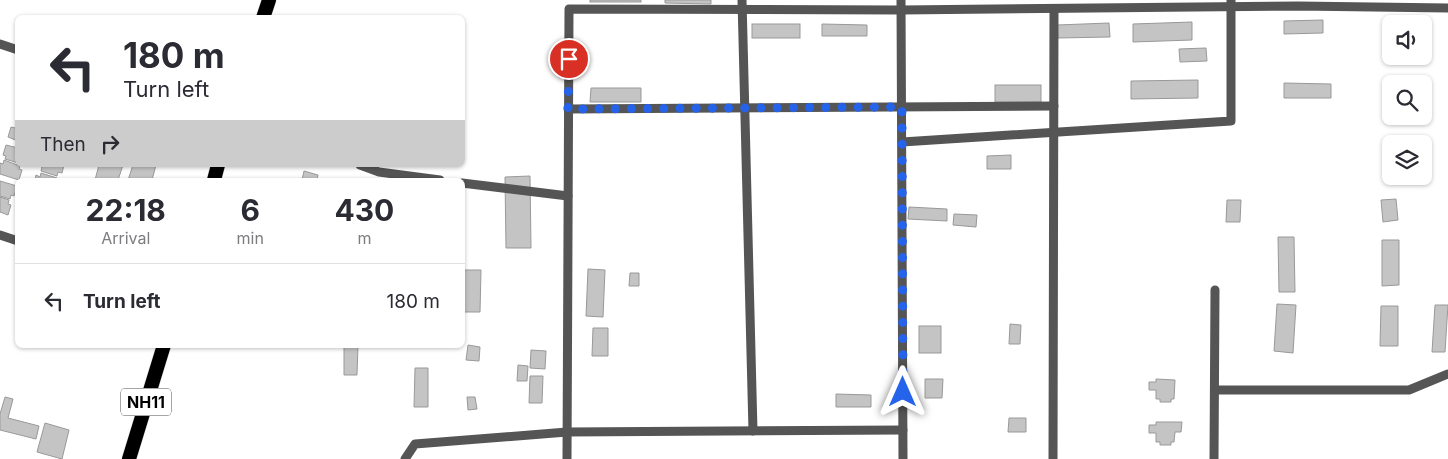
<!DOCTYPE html>
<html lang="en">
<head>
<meta charset="utf-8">
<style>
  :root { --surface:#fff; --page:#f2f2f3; --text:#2b2b33; --muted:#7c7c81; --line:#e1e1e2 }
  body { margin:0; font-family:Inter,sans-serif; background:var(--page); color:var(--text); height:100vh; display:flex; flex-direction:column; font-size:19px; white-space:nowrap }
  * { box-sizing:border-box; margin:0 }
  p { font-size:16px; color:var(--muted) }
  .icon { flex:none; width:28px; height:28px; fill:none; stroke:currentColor; stroke-width:2; stroke-linecap:round; stroke-linejoin:round }
  .map { position:relative; flex:1; overflow:hidden }
  .panel { position:absolute; left:15px; top:178px; width:450px; height:170px; display:flex; flex-direction:column; background:var(--surface); border-radius:8px; box-shadow:0 1px 4px #0004 }
  .panel>* { flex:none }
  .hud { position:absolute; left:15px; top:15px; width:450px; height:152px; border-radius:8px; box-shadow:0 1px 4px #0004; background:#fff; color:var(--text); overflow:hidden }
  .fabs { position:absolute; left:1382px; top:15px; display:grid; gap:10px }
  .fabs a { display:grid; place-items:center; width:50px; height:50px; border-radius:8px; background:var(--surface); box-shadow:0 1px 4px #0004; font-size:25px }
  .pin { position:absolute; display:grid; place-items:center; width:42px; height:42px; color:#fff; margin:-21px; border:2px solid #fff; border-radius:50%; box-shadow:0 1px 5px #0007 }
  .me { position:absolute; width:55px; margin:-28px; rotate:0deg; stroke-linejoin:round; filter:drop-shadow(0 0 4px #0008) }
  .turn { display:flex; align-items:center; gap:18px; height:105px; padding:0 25px; font-size:22px }
  .turn .icon { width:65px; height:65px; stroke-width:2.5 }
  .turn b { display:block; font-size:35px; line-height:42px }
  .then { display:flex; align-items:center; height:48px; padding:0 25px; background:#0003; gap:10px; font-size:19px }
  .eta { display:flex; justify-content:space-evenly; align-items:center; height:85px; text-align:center }
  .eta b { font-size:30px; font-weight:700; line-height:35px }
  ul { padding:0; list-style:none }
  li { display:flex; align-items:center; gap:15px; height:75px; padding:0 25px; border-top:1px solid var(--line) }
  li div { flex:1 }
  li b { display:block; font-size:19px }
  li em { font-style:normal }
  .map>svg:first-child { display:block }
</style>
</head>
<body>
<div class="map">
<svg width="1448" height="459" viewBox="0 0 1448 459">
  <rect width="100%" height="100%" fill="#fff"/>
  <g fill="#c4c4c4" stroke="#999">
    <rect x="590" y="0" width="51" height="2"/>
    <polygon points="665,0 711,0 711,4 665,3"/>
    <polygon points="1323,20 1323,33 1284,34 1284,21"/>
    <polygon points="1192,22 1192,40 1133,42 1133,24"/>
    <polygon points="1109,23 1110,37 1058,38 1057,25"/>
    <rect x="752" y="24" width="48" height="14"/>
    <polygon points="822,24 867,25 867,36 822,36"/>
    <polygon points="1206,48 1207,61 1180,62 1179,49"/>
    <polygon points="1198,80 1198,98 1131,99 1131,81"/>
    <polygon points="1284,83 1331,84 1331,98 1284,98"/>
    <rect x="995" y="85" width="46" height="17"/>
    <polygon points="591,88 641,88 641,102 590,102"/>
    <polygon points="16,125 18,125 18,141 8,137 11,127 15,128"/>
    <polygon points="6,145 18,148 18,163 5,159 6,156 3,155"/>
    <polygon points="1011,155 1011,169 987,169 987,156"/>
    <polygon points="4,160 20,166 19,169 22,170 19,180 0,174 0,163 3,164"/>
    <polygon points="39,165 64,165 62,173 58,172 57,176 41,171 42,167 39,166"/>
    <polygon points="99,165 123,165 118,180 95,180"/>
    <polygon points="133,165 156,165 152,180 128,180"/>
    <polygon points="304,171 318,175 317,180 302,180"/>
    <polygon points="41,173 57,178 57,180 35,180 36,175 40,177"/>
    <polygon points="530,176 531,248 506,248 505,177"/>
    <polygon points="0,181 17,186 14,196 11,195 10,199 0,196"/>
    <polygon points="0,197 9,200 8,204 11,205 8,215 0,212"/>
    <polygon points="1396,199 1398,220 1383,222 1381,200"/>
    <polygon points="1227,200 1241,200 1240,222 1226,222"/>
    <polygon points="909,207 947,209 947,221 908,219"/>
    <polygon points="954,214 977,215 976,227 953,225"/>
    <polygon points="1278,237 1294,237 1295,292 1279,292"/>
    <polygon points="1382,240 1399,240 1399,285 1382,286"/>
    <polygon points="588,269 605,270 603,317 586,316"/>
    <polygon points="462,270 481,270 480,312 462,312"/>
    <polygon points="630,273 639,273 639,286 629,286"/>
    <polygon points="1277,304 1296,305 1293,353 1274,351"/>
    <polygon points="1435,305 1448,305 1445,352 1432,352"/>
    <polygon points="1381,306 1398,306 1398,346 1380,346"/>
    <polygon points="1010,324 1021,325 1020,344 1009,344"/>
    <rect x="919" y="326" width="22" height="27"/>
    <polygon points="593,328 608,328 608,356 592,356"/>
    <polygon points="344,345 358,345 357,375 344,375"/>
    <polygon points="468,345 480,347 479,361 466,360"/>
    <polygon points="531,350 546,351 545,369 530,368"/>
    <polygon points="518,365 528,366 527,381 517,381"/>
    <polygon points="415,368 428,368 428,407 414,407"/>
    <polygon points="530,376 543,376 542,403 529,403"/>
    <polygon points="925,379 943,379 942,398 925,398"/>
    <polygon points="1156,379 1175,380 1174,399 1171,399 1171,402 1160,402 1160,399 1156,399 1156,390 1149,390 1149,382 1156,382"/>
    <polygon points="836,394 871,395 871,407 836,407"/>
    <polygon points="5,397 13,399 8,418 39,426 36,439 0,430 0,414"/>
    <polygon points="467,397 475,397 477,409 468,410"/>
    <polygon points="1009,418 1026,418 1026,432 1008,432"/>
    <polygon points="1156,422 1182,422 1181,432 1175,432 1174,442 1171,442 1171,445 1160,445 1160,442 1156,442 1156,433 1149,433 1149,425 1156,425"/>
    <polygon points="45,423 69,430 62,459 37,452"/>
  </g>
  <g fill="none" stroke-linecap="round" stroke-linejoin="round">
    <defs>
      <g id="trunk">
        <polyline points="263,18 269,0"/>
        <polyline points="214,180 218,165"/>
        <polyline points="129,459 164,345"/>
      </g>
    </defs>
    <use href="#trunk" stroke="#dbdbdb" stroke-width="15"/>
    <g stroke="#555" stroke-width="9">
      <polyline points="742,0 753,431"/>
      <polyline points="901,0 903,459"/>
      <polyline points="0,44 18,50"/>
      <polyline points="568,109 1054,106"/>
      <polyline points="902,142 1231,121 1231,0"/>
      <polyline points="360,165 379,172 440,180"/>
      <polyline points="462,183 568,196"/>
      <polyline points="0,235 18,241"/>
      <polyline points="1215,390 1409,390 1448,374"/>
      <polyline points="405,459 415,444 567,432 903,430"/>
      <polyline points="567,459 569,9 901,10 1298,6 1448,8"/>
      <polyline points="1053,459 1054,9"/>
      <polyline points="1214,459 1215,290"/>
    </g>
    <use href="#trunk" stroke="#000" stroke-width="14"/>
  </g>
  <g fill="none" stroke-linecap="round" stroke-linejoin="round">
    <polyline stroke="#2563eb" stroke-width="9" stroke-dasharray="0 16.2" points="569,59 568,109 902,107 903,392"/>
  </g>
  <g text-anchor="middle" stroke-width="4" stroke-linejoin="round" paint-order="stroke">
    <rect fill="#fff" stroke="#4c4c4c" stroke-width="1" x="121" y="388.5" width="50" height="27" rx="4"/>
    <g font-size="16" font-weight="bold" fill="#000">
      <text x="146" y="408">NH11</text>
    </g>
  </g>
</svg>
<div class="fabs">
<a><svg class="icon" aria-label="sound" viewBox="0 0 24 24"><path d="M4 9h4l5-4v14l-5-4H4zM17 9q2 3 0 6"/></svg></a>
<a><svg class="icon" aria-label="search" viewBox="0 0 24 24"><circle cx="10" cy="10" r="6"/><path d="M15 15l6 6"/></svg></a>
<a><svg class="icon" aria-label="layers" viewBox="0 0 24 24"><path d="M12 4l9 5-9 5-9-5zM3 14l9 5 9-5"/></svg></a>
</div>
<div class="pin" style="left:569px;top:59px;background:#d93025"><svg class="icon" aria-label="arrive" viewBox="0 0 24 24"><path d="M6 21V4h12l-3 4 3 4H6"/></svg></div>
<svg class="me" style="left:903px;top:392px" viewBox="-20 -20 40 40"><path d="M0-17L14 15 0 8-14 15z" fill="#2563eb" stroke="#fff" stroke-width="4"/></svg>
<div class="hud">
<div class="turn"><svg class="icon" aria-label="left" viewBox="0 0 24 24"><path d="M17 20v-9H6M10 6l-5 5 5 5"/></svg><div><b>180 m</b>Turn left</div></div>
<div class="then">Then<svg class="icon" aria-label="right" viewBox="0 0 24 24"><path d="M7 20v-9h11M14 6l5 5-5 5"/></svg></div>
</div>
<section class="panel">
<div class="eta">
<div><b>22:18</b><p>Arrival</p></div>
<div><b>6</b><p>min</p></div>
<div><b>430</b><p>m</p></div>
</div>
<ul>
<li><svg class="icon" aria-label="left" viewBox="0 0 24 24"><path d="M17 20v-9H6M10 6l-5 5 5 5"/></svg><div><b>Turn left</b></div><em>180 m</em></li>
</ul>
</section>
</div>
</body>
</html>
